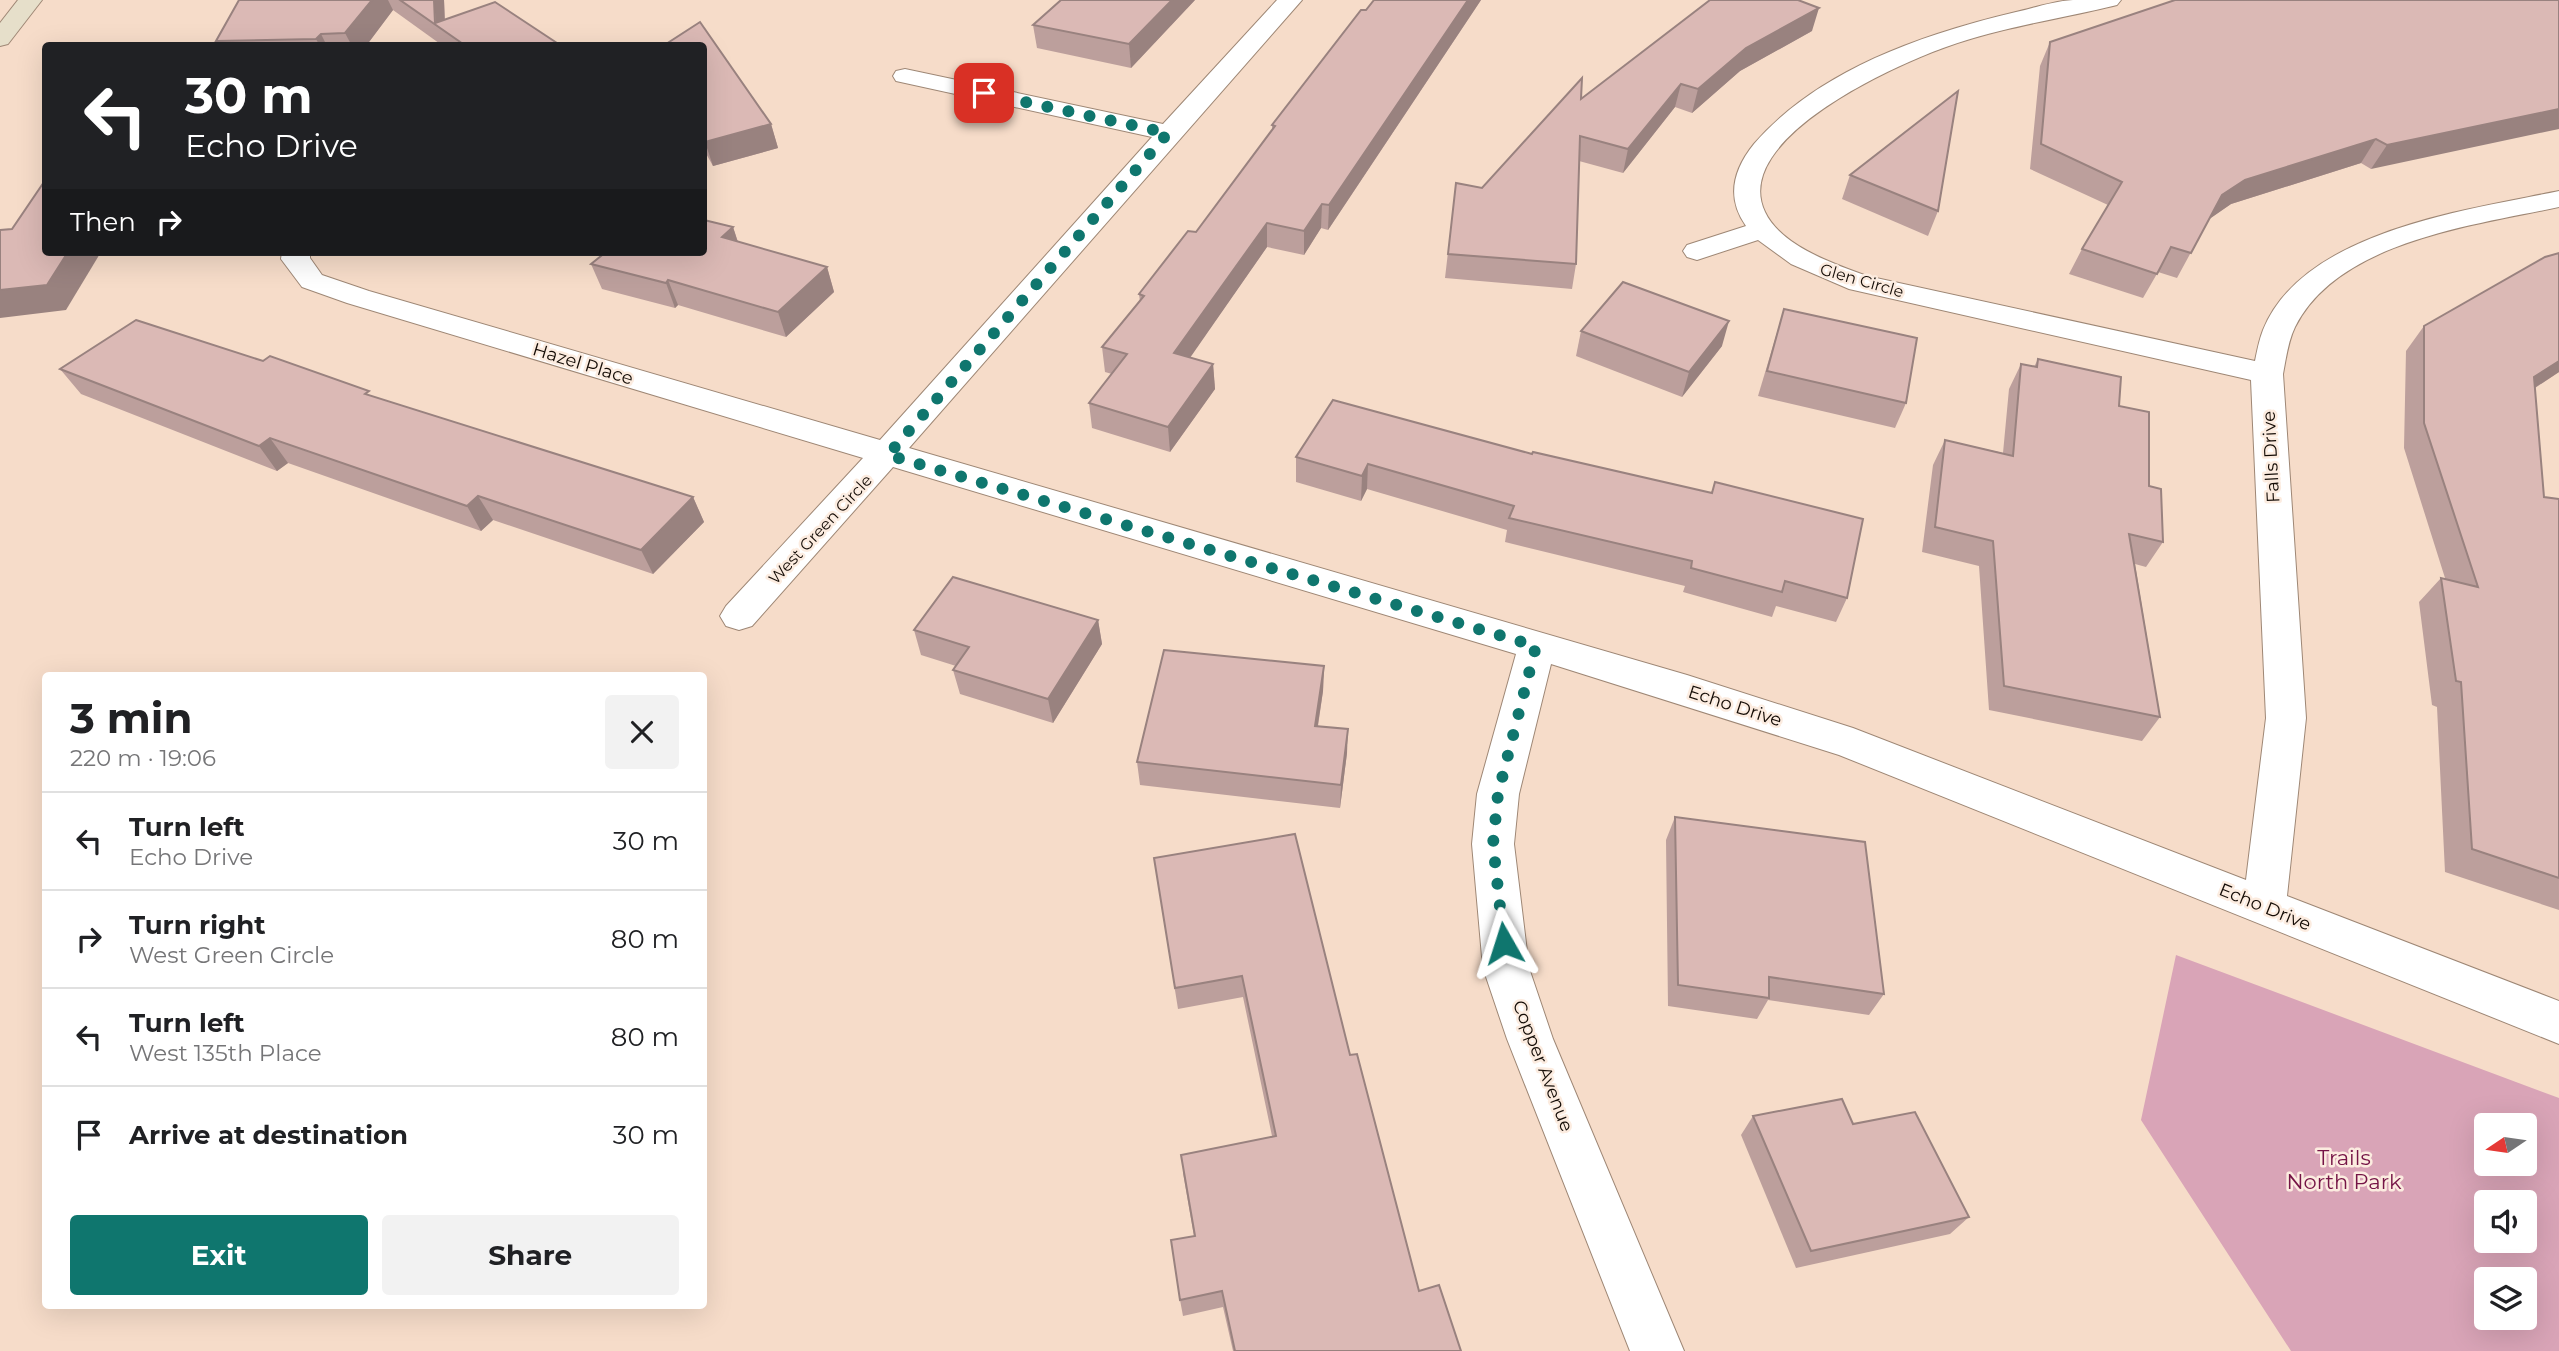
<!DOCTYPE html>
<html lang="en">
<head>
<meta charset="utf-8">
<style>
  :root { --surface:#fff; --page:#f2f2f2; --text:#202124; --muted:#757577; --line:#e0e0e0; --accent:#0f766e }
  body { margin:0; font-family:Montserrat,sans-serif; background:var(--page); color:var(--text); height:100vh; display:flex; flex-direction:column; font-size:26px; white-space:nowrap }
  * { box-sizing:border-box; margin:0 }
  p { font-size:23px; color:var(--muted) }
  .icon { flex:none; width:38px; height:38px; fill:none; stroke:currentColor; stroke-width:2; stroke-linecap:round; stroke-linejoin:round }
  .map { position:relative; flex:1; overflow:hidden }
  .side { position:absolute; left:42px; top:672px; width:665px; height:637px; display:flex; flex-direction:column; background:var(--surface); border-radius:7px; box-shadow:0 7px 28px #0002 }
  .side>* { flex:none }
  .guide { position:absolute; left:42px; top:42px; width:665px; height:214px; border-radius:7px; box-shadow:0 7px 28px #0002; background:#202124; color:#fff; overflow:hidden }
  .needle { width:46px; rotate:257deg }
  .controls { position:absolute; left:2474px; top:1113px; display:grid; gap:14px }
  .controls a { display:grid; place-items:center; width:63px; height:63px; border-radius:7px; background:var(--surface); box-shadow:0 7px 28px #0002; font-size:35px }
  .pin { position:absolute; display:grid; place-items:center; width:60px; height:60px; color:#fff; margin:-30px; border-radius:14px; box-shadow:0 4px 10px #0006 }
  .me { position:absolute; width:77px; margin:-38px; rotate:354deg; stroke-linejoin:round; filter:drop-shadow(0 0 5px #0008) }
  .turn { display:flex; align-items:center; gap:24px; height:147px; padding:0 28px; font-size:32px }
  .turn .icon { width:91px; height:91px; stroke-width:2.5 }
  .turn b { display:block; font-size:49px; line-height:60px }
  .then { display:flex; align-items:center; height:66px; padding:0 28px; background:#0003; gap:14px; font-size:26px }
  .round { display:grid; place-items:center; flex:none; width:74px; height:74px; border-radius:7px; background:var(--page) }
  .overview { display:flex; align-items:center; justify-content:space-between; height:119px; padding:0 28px }
  h1 { font-size:42px; font-weight:700; line-height:52px }
  .button { display:flex; gap:14px; margin-top:auto; padding:14px 28px }
  .button a { flex:1; height:80px; border-radius:7px; background:var(--accent); color:#fff; font-size:28px; font-weight:700; line-height:80px; text-align:center }
  .button a+a { background:var(--page); color:var(--text) }
  ul { padding:0; list-style:none }
  li { display:flex; align-items:center; gap:21px; height:98px; padding:0 28px; border-top:2px solid var(--line) }
  li div { flex:1 }
  li b { display:block; font-size:26px }
  li em { font-style:normal }
  .map>svg:first-child { display:block }
</style>
</head>
<body>
<div class="map">
<svg width="2559" height="1351" viewBox="0 0 2559 1351">
  <rect width="100%" height="100%" fill="#f6dcc9"/>
  <path fill="#d9a4b7" fill-rule="evenodd" d="M2176 955 2559 1098V1351H2291L2141 1120ZM2487 1125H2525V1164H2487ZM2487 1202H2525V1241H2487ZM2487 1279H2525V1318H2487Z"/>
  <g fill="none" stroke-linecap="round" stroke-linejoin="round">
    <defs>
      <path id="street" d="M1277 0H1302L909 448 1687 675 1853 728 2246 880 2266 718 2251 380 1849 289 1791 264 1758 240 1697 260 1687 257 1683 251 1687 245 1746 226C1726 198 1733 170 1754 144 1818 70 1923 34 2016 12 2034 8 2054 1 2073 0 2088 0 2105 0 2121 0L2117 5C2060 19 2002 27 1946 47 1895 65 1730 139 1765 212 1781 246 1834 264 1867 276L2255 361C2257 351 2259 340 2263 330 2303 231 2467 210 2559 191V207C2475 225 2338 241 2295 327 2288 341 2286 359 2283 374L2306 718 2287 896 2559 1001V1044L1839 755 1551 664 1519 794 1514 844 1529 968 1553 1039 1684 1351H1630L1507 1039 1483 968 1472 844 1477 794 1516 654 893 467 752 626 739 630 726 626 720 616 726 606 863 458 347 303 302 287 281 259 282 252H310V258L322 275 369 291 880 440 1152 137 896 81 893 76 896 71 905 69 1163 124Z"/>
      <polygon id="secondary" points="18,0 42,0 8,44 0,46 0,23"/>
    </defs>
    <use href="#street" stroke="#9e8775" stroke-width="2"/>
    <use href="#secondary" stroke="#9e8775" stroke-width="2"/>
    <use href="#street" fill="#fff" fill-rule="evenodd"/>
    <use href="#secondary" fill="#e6dfca" fill-rule="evenodd"/>
  </g>
  <g fill="#bc9f9c">
    <polygon points="239,0 444,0 445,20 557,43 558,46 443,46 393,10 366,46 218,46 216,41"/>
    <polygon points="1195,0 1131,68 1037,48 1033,25"/>
    <polygon points="1374,0 1481,0 1328,230 1321,228 1304,255 1267,247 1190,357 1213,364 1215,389 1170,452 1092,428 1089,403 1112,374 1105,372 1102,347 1140,302 1139,294 1196,232 1272,130 1272,125"/>
    <polygon points="2559,0 2371,169 2361,163 2231,204 2209,219 2177,278 2158,272 2143,298 2069,274 2082,249 2108,205 2030,169 2040,66 2050,42"/>
    <polygon points="1812,31 1740,71 1692,113 1675,107 1623,173 1579,161 1576,264 1572,289 1445,278 1456,183 1482,188 1581,99"/>
    <polygon points="704,46 771,124 778,148 713,166 704,150"/>
    <polygon points="1850,175 1938,211 1928,236 1842,199"/>
    <polygon points="733,227 738,242 827,267 834,292 786,337 678,305 675,308 602,289 591,264"/>
    <polygon points="2559,253 2559,372 2535,388 2544,497 2559,499 2559,910 2445,872 2437,707 2432,705 2419,602 2441,578 2445,578 2404,448 2406,351 2424,326"/>
    <polygon points="1784,309 1906,403 1895,428 1758,396"/>
    <polygon points="1581,331 1722,346 1682,397 1576,356"/>
    <polygon points="2038,359 2119,406 2149,486 2163,542 2146,567 2135,564 2160,717 2142,741 1989,710 1979,566 1922,552 1933,465 1945,440 2003,453 2009,389 2021,364 2034,367"/>
    <polygon points="60,369 372,396 693,497 704,522 653,574 493,520 481,531 288,463 277,471 81,394"/>
    <polygon points="1333,400 1847,598 1836,622 1776,606 1772,617 1683,592 1685,586 1505,542 1507,530 1367,489 1361,501 1296,482 1296,457"/>
    <polygon points="1098,620 1102,644 1053,723 960,694 953,670 956,666 921,655 914,630"/>
    <polygon points="1324,666 1323,691 1318,726 1347,753 1340,808 1140,785 1137,762"/>
    <polygon points="1675,817 1884,994 1869,1015 1768,1000 1757,1019 1668,1006 1666,840"/>
    <polygon points="1154,858 1350,1055 1419,1291 1461,1351 1233,1351 1223,1307 1183,1316 1180,1300 1194,1236 1183,1173 1272,1136 1243,997 1178,1009"/>
    <polygon points="1753,1116 1969,1217 1950,1234 1796,1268 1741,1135"/>
  </g>
  <g fill="#99827f">
    <polygon points="372,0 388,0 393,10 366,46 352,46 345,33"/>
    <polygon points="434,0 444,0 445,31 436,24"/>
    <polygon points="1172,0 1195,0 1131,68 1129,44"/>
    <polygon points="1468,0 1481,0 1328,230 1329,205"/>
    <polygon points="1819,8 1812,31 1740,71 1692,113 1698,89 1746,48"/>
    <polygon points="321,34 327,46 320,46 316,39"/>
    <polygon points="1681,84 1675,107 1623,173 1628,149"/>
    <polygon points="2559,109 2559,129 2371,169 2387,145"/>
    <polygon points="771,124 778,148 713,166 705,142"/>
    <polygon points="2376,139 2361,163 2231,204 2208,220 2222,195 2245,180"/>
    <polygon points="1322,204 1321,228 1304,255 1304,231"/>
    <polygon points="1267,223 1267,247 1176,378 1174,353"/>
    <polygon points="733,227 741,252 722,237"/>
    <polygon points="68,252 101,252 66,310 0,318 0,290"/>
    <polygon points="827,267 834,292 786,337 778,312"/>
    <polygon points="668,280 678,305 675,308 666,283"/>
    <polygon points="1729,321 1722,346 1682,397 1689,372"/>
    <polygon points="2559,361 2559,372 2513,402 2534,377"/>
    <polygon points="1213,364 1215,389 1170,452 1168,427"/>
    <polygon points="270,438 288,463 277,471 259,446"/>
    <polygon points="1368,464 1367,489 1361,501 1362,476"/>
    <polygon points="478,496 493,520 481,531 467,506"/>
    <polygon points="693,497 704,522 653,574 641,550"/>
    <polygon points="1098,620 1102,644 1053,723 1048,699"/>
    <polygon points="1324,666 1323,691 1314,750 1315,726"/>
    <polygon points="1348,729 1347,753 1340,808 1341,785"/>
  </g>
  <g fill="#dbb9b5" stroke="#99827f" stroke-width="2">
    <polygon points="239,0 372,0 345,33 321,34 316,39 216,41"/>
    <polygon points="400,0 434,0 435,23 495,2 557,43 550,46 466,46"/>
    <polygon points="1061,0 1172,0 1129,44 1033,25"/>
    <polygon points="1374,0 1468,0 1329,205 1322,204 1304,231 1267,223 1174,353 1213,364 1168,427 1089,403 1127,354 1102,347 1144,296 1139,294 1188,231 1196,232 1275,126 1272,125 1361,10 1366,10"/>
    <polygon points="1710,0 1798,0 1819,8 1746,48 1698,89 1681,84 1628,149 1580,136 1576,264 1448,254 1456,183 1482,188 1582,78 1581,99"/>
    <polygon points="2175,0 2559,0 2559,109 2387,145 2376,139 2245,180 2222,195 2191,253 2171,247 2157,274 2082,249 2122,182 2041,144 2050,42"/>
    <polygon points="700,22 771,124 705,142 704,139 704,46 663,46"/>
    <polygon points="1958,91 1938,211 1850,175"/>
    <polygon points="46,179 46,252 68,252 47,285 0,290 0,230 12,229"/>
    <polygon points="704,220 733,227 722,237 827,267 778,312 668,280 666,283 591,264 606,252 704,252"/>
    <polygon points="2559,253 2559,361 2534,377 2544,497 2559,499 2559,878 2472,849 2461,682 2456,681 2441,578 2478,587 2424,423 2424,326 2545,257"/>
    <polygon points="1623,282 1729,321 1689,372 1581,331"/>
    <polygon points="1784,309 1917,338 1906,403 1767,371"/>
    <polygon points="136,320 263,361 270,356 369,391 365,394 693,497 641,550 478,496 467,506 270,438 259,446 60,369"/>
    <polygon points="2038,359 2121,377 2119,406 2149,412 2149,486 2161,489 2163,542 2129,534 2160,717 2004,686 1993,541 1935,527 1945,440 2013,456 2021,364 2037,367"/>
    <polygon points="1333,400 1532,454 1533,452 1712,493 1715,482 1863,519 1847,598 1785,581 1782,592 1691,568 1692,561 1509,518 1514,506 1368,464 1362,476 1296,457"/>
    <polygon points="953,577 1098,620 1048,699 953,670 969,647 914,630"/>
    <polygon points="1164,650 1324,666 1315,726 1348,729 1341,785 1137,762"/>
    <polygon points="1675,817 1865,842 1884,994 1769,977 1769,998 1678,985"/>
    <polygon points="1295,834 1350,1055 1357,1054 1419,1291 1439,1285 1461,1351 1235,1351 1222,1291 1180,1300 1171,1240 1195,1236 1181,1155 1276,1136 1242,976 1175,988 1154,858"/>
    <polygon points="1842,1099 1853,1124 1915,1112 1969,1217 1811,1251 1753,1116"/>
  </g>
  <g fill="none" stroke-linecap="round" stroke-linejoin="round">
    <polyline stroke="#0f766e" stroke-width="12" stroke-dasharray="0 21.6" points="984,93 1168,133 888,455 1536,646 1498,794 1493,844 1504,943"/>
  </g>
  <g text-anchor="middle" stroke-width="5" stroke-linejoin="round" paint-order="stroke">
    <g font-size="16" fill="#130b05" stroke="#fcece0">
      <text transform="translate(1862 280) rotate(16)" y="6">Glen Circle</text>
      <text transform="translate(820 529) rotate(-47)" y="6">West Green Circle</text>
    </g>
    <g font-size="18" fill="#130b05" stroke="#fcece0">
      <text transform="translate(583 364) rotate(17)" y="6">Hazel Place</text>
      <text transform="translate(2271 457) rotate(-93)" y="6">Falls Drive</text>
      <text transform="translate(1735 706) rotate(18)" y="6">Echo Drive</text>
      <text transform="translate(2265 907) rotate(22)" y="6">Echo Drive</text>
      <text transform="translate(1543 1066) rotate(69)" y="6">Copper Avenue</text>
    </g>
    <g font-size="21" fill="#751446" stroke="#fcece0">
      <text x="2344" y="1165">Trails<tspan x="2344" dy="24">North Park</tspan></text>
    </g>
  </g>
</svg>
<div class="controls">
<a><svg class="needle" viewBox="-14 -14 28 28"><path d="M0-13l5 13h-10z" fill="#e53935"/><path d="M0 13l5-13h-10z" fill="#757577"/></svg></a>
<a><svg class="icon" aria-label="sound" viewBox="0 0 24 24"><path d="M4 9h4l5-4v14l-5-4H4zM17 9q2 3 0 6"/></svg></a>
<a><svg class="icon" aria-label="layers" viewBox="0 0 24 24"><path d="M12 4l9 5-9 5-9-5zM3 14l9 5 9-5"/></svg></a>
</div>
<div class="pin" style="left:984px;top:93px;background:#d93025"><svg class="icon" aria-label="arrive" viewBox="0 0 24 24"><path d="M6 21V4h12l-3 4 3 4H6"/></svg></div>
<svg class="me" style="left:1504px;top:943px" viewBox="-20 -20 40 40"><path d="M0-17L14 15 0 8-14 15z" fill="#0f766e" stroke="#fff" stroke-width="4"/></svg>
<div class="guide">
<div class="turn"><svg class="icon" aria-label="left" viewBox="0 0 24 24"><path d="M17 20v-9H6M10 6l-5 5 5 5"/></svg><div><b>30 m</b>Echo Drive</div></div>
<div class="then">Then<svg class="icon" aria-label="right" viewBox="0 0 24 24"><path d="M7 20v-9h11M14 6l5 5-5 5"/></svg></div>
</div>
<section class="side">
<div class="overview"><div><h1>3 min</h1><p>220 m · 19:06</p></div><a class="round"><svg class="icon" aria-label="close" viewBox="0 0 24 24"><path d="M6 6l12 12M18 6L6 18"/></svg></a></div>
<ul>
<li><svg class="icon" aria-label="left" viewBox="0 0 24 24"><path d="M17 20v-9H6M10 6l-5 5 5 5"/></svg><div><b>Turn left</b><p>Echo Drive</p></div><em>30 m</em></li>
<li><svg class="icon" aria-label="right" viewBox="0 0 24 24"><path d="M7 20v-9h11M14 6l5 5-5 5"/></svg><div><b>Turn right</b><p>West Green Circle</p></div><em>80 m</em></li>
<li><svg class="icon" aria-label="left" viewBox="0 0 24 24"><path d="M17 20v-9H6M10 6l-5 5 5 5"/></svg><div><b>Turn left</b><p>West 135th Place</p></div><em>80 m</em></li>
<li><svg class="icon" aria-label="arrive" viewBox="0 0 24 24"><path d="M6 21V4h12l-3 4 3 4H6"/></svg><div><b>Arrive at destination</b></div><em>30 m</em></li>
</ul>
<div class="button"><a>Exit</a><a>Share</a></div>
</section>
</div>
</body>
</html>
